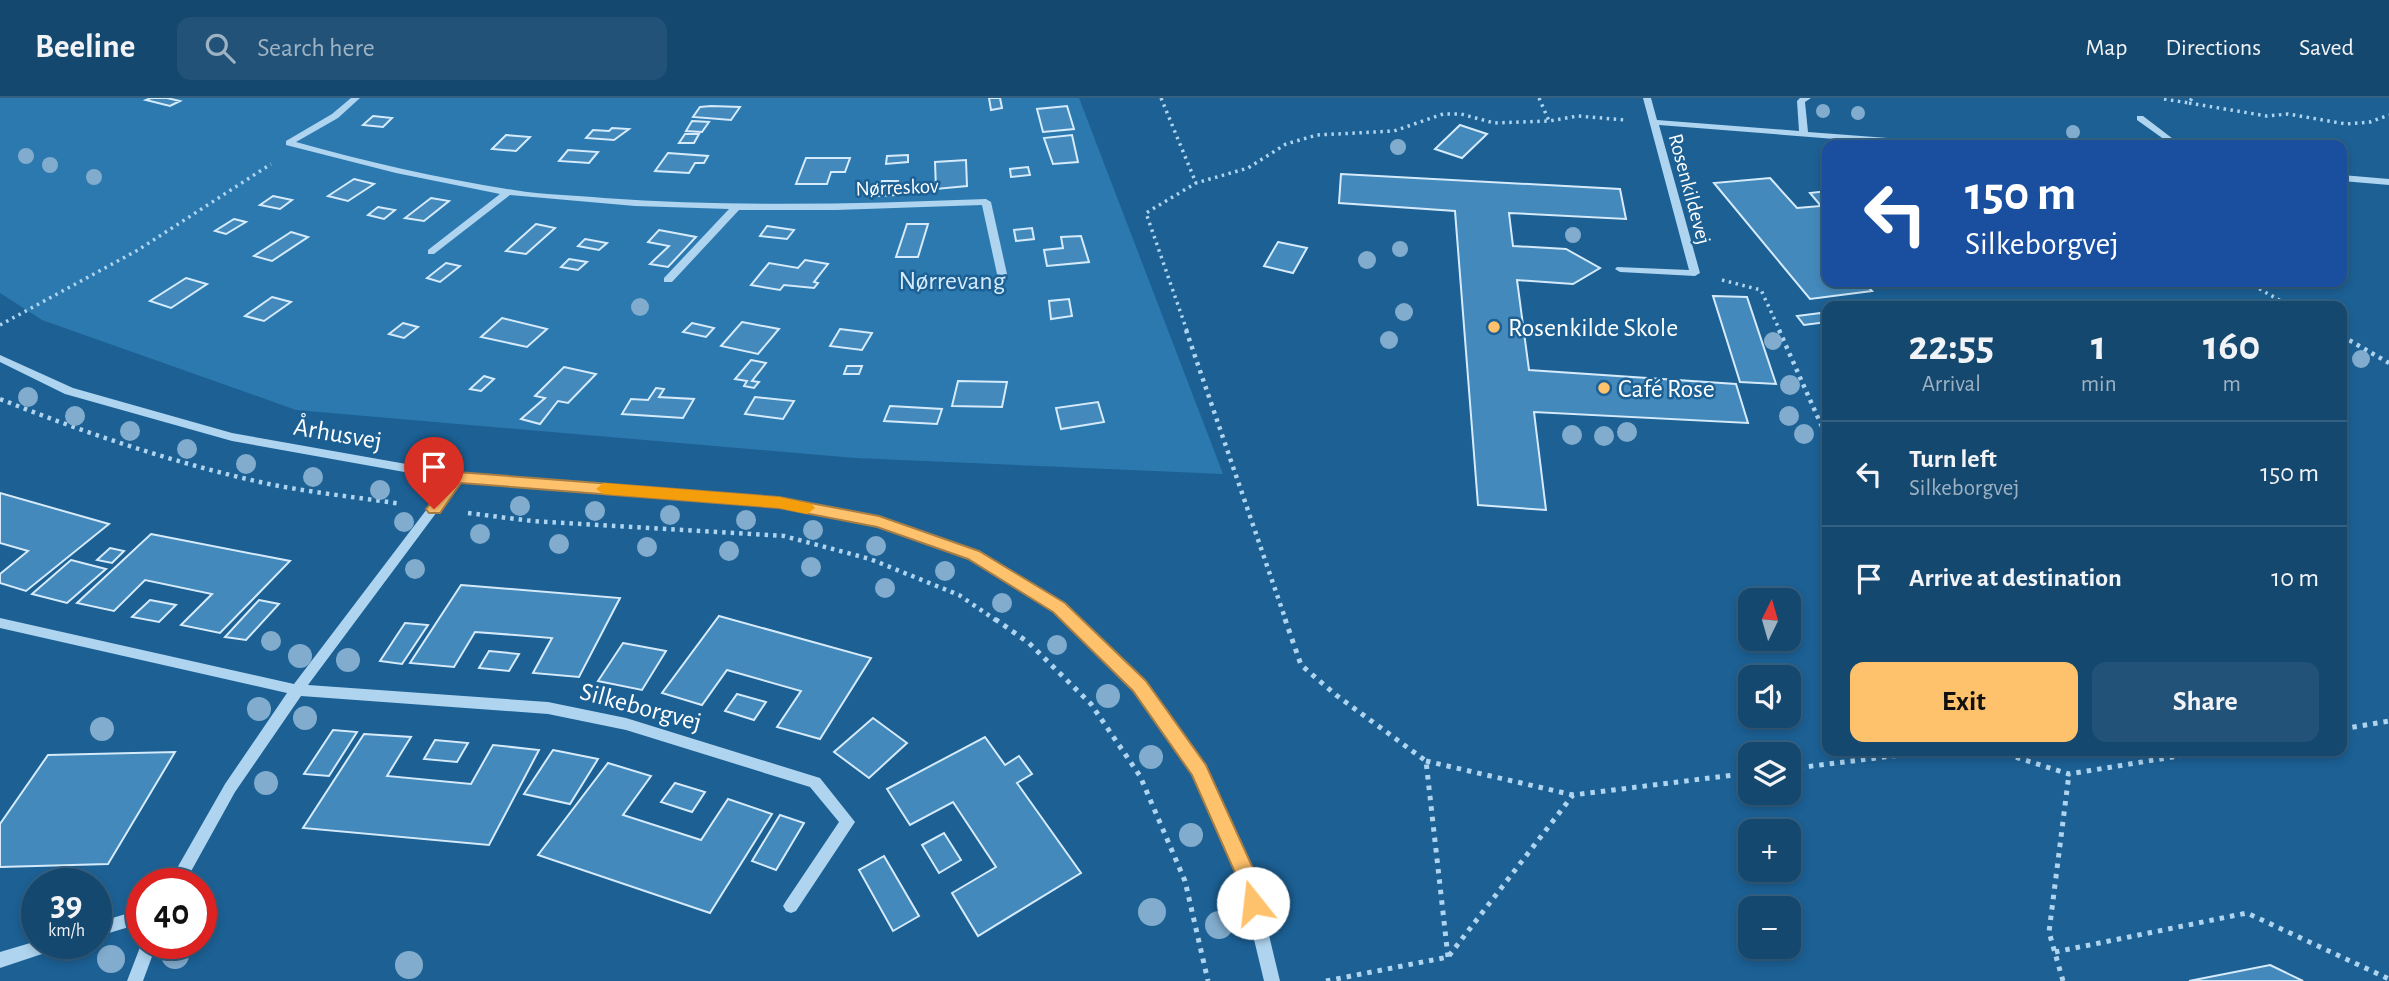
<!DOCTYPE html>
<html lang="en">
<head>
<meta charset="utf-8">
<style>
  :root { --surface:#15486f; --page:#225277; --text:#f1f3f6; --muted:#9db2c3; --line:#346082; --accent:#ffc26c }
  body { margin:0; font-family:"Alegreya Sans",sans-serif; background:var(--page); color:var(--text); height:100vh; display:flex; flex-direction:column; font-size:26px; white-space:nowrap }
  * { box-sizing:border-box; margin:0 }
  p { font-size:23px; color:var(--muted) }
  .icon { flex:none; width:38px; height:38px; fill:none; stroke:currentColor; stroke-width:2; stroke-linecap:round; stroke-linejoin:round }
  .map { position:relative; flex:1; overflow:hidden }
  .sheet { position:absolute; left:1822px; top:203px; width:525px; height:455px; display:flex; flex-direction:column; background:var(--surface); border-radius:14px; box-shadow:0 4px 10px #0003,0 0 0 2px var(--line) }
  .sheet>* { flex:none }
  .hud { position:absolute; left:1822px; top:42px; width:525px; height:147px; border-radius:14px; box-shadow:0 4px 10px #0003,0 0 0 2px var(--line); background:#1a4fa0; color:#fff; overflow:hidden }
  .needle { width:46px; rotate:5deg }
  .fabs { position:absolute; left:1738px; top:490px; display:grid; gap:14px }
  .fabs a { display:grid; place-items:center; width:63px; height:63px; border-radius:14px; background:var(--surface); box-shadow:0 4px 10px #0003,0 0 0 2px var(--line); font-size:35px }
  .speed { position:absolute; left:21px; top:770px; display:flex; gap:14px; font-size:35px; font-weight:700; text-align:center }
  .speed>* { display:grid; place-content:center; width:91px; height:91px; border-radius:50%; background:var(--surface); box-shadow:0 4px 10px #0003,0 0 0 2px var(--line); line-height:1 }
  .speed small { font-size:18px; font-weight:400 }
  .speed .limit { border:10px solid #d22; background:#fff; color:#111 }
  .pin { position:absolute; display:grid; place-items:center; width:60px; height:60px; color:#fff; margin:-72px -30px; border-radius:50% 50% 50% 0; rotate:-45deg; box-shadow:0 0 7px #0007 }
  .pin .icon { rotate:45deg }
  .me { position:absolute; width:77px; margin:-38px; rotate:344deg; stroke-linejoin:round; filter:drop-shadow(0 0 5px #0008) }
  .turn { display:flex; align-items:center; gap:24px; height:147px; padding:0 28px; font-size:32px }
  .turn .icon { width:91px; height:91px; stroke-width:2.5 }
  .turn b { display:block; font-size:49px; line-height:60px }
  .eta { display:flex; justify-content:space-evenly; align-items:center; height:119px; text-align:center }
  .eta b { font-size:42px; font-weight:600; line-height:49px }
  .action { display:flex; gap:14px; margin-top:auto; padding:14px 28px }
  .action a { flex:1; height:80px; border-radius:14px; background:var(--accent); color:#111; font-size:28px; font-weight:600; line-height:80px; text-align:center }
  .action a+a { background:var(--page); color:var(--text) }
  ul { padding:0; list-style:none }
  li { display:flex; align-items:center; gap:21px; height:105px; padding:0 28px; border-top:2px solid var(--line) }
  li div { flex:1 }
  li b { display:block; font-size:26px }
  li em { font-style:normal }
  header { display:flex; align-items:center; gap:42px; box-sizing:border-box; height:98px; padding:0 35px; background:var(--surface); border-bottom:2px solid var(--line) }
  header strong { font-size:33px }
  nav { display:flex; gap:38px; margin-inline-start:auto; font-size:24px }
  .search { width:490px; height:63px; background:var(--page); display:flex; align-items:center; gap:18px; box-sizing:border-box; padding:0 24px; border-radius:14px; color:var(--muted); font-size:26px }
  .map>svg:first-child { display:block }
</style>
</head>
<body>
<header>
<strong>Beeline</strong>
<div class="search"><svg class="icon" aria-label="search" viewBox="0 0 24 24"><circle cx="10" cy="10" r="6"/><path d="M15 15l6 6"/></svg>Search here</div>
<nav><a>Map</a><a>Directions</a><a>Saved</a></nav>
</header>
<div class="map">
<svg width="2389" height="883" viewBox="0 0 2389 883">
  <rect width="100%" height="100%" fill="#1c6094"/>
  <polygon fill="#2c79b0" points="0,0 1079,0 1223,376 855,360 296,312 42,222 0,195"/>
  <g fill="#4489bb" stroke="#d5ebfb" stroke-width="2">
    <polygon points="151,0 167,0 180,3 170,8 146,2"/>
    <polygon points="989,0 1000,0 1002,10 991,12"/>
    <polygon points="1067,8 1074,31 1043,34 1037,11"/>
    <polygon points="700,9 711,8 740,9 731,22 693,19"/>
    <polygon points="373,18 392,20 383,29 363,27"/>
    <polygon points="692,23 709,24 702,34 686,33"/>
    <polygon points="1460,27 1487,36 1462,60 1435,51"/>
    <polygon points="612,30 629,31 614,42 586,40 593,32 609,33"/>
    <polygon points="685,36 699,36 694,45 679,45"/>
    <polygon points="506,37 530,39 516,53 492,51"/>
    <polygon points="1072,37 1078,64 1053,66 1044,40"/>
    <polygon points="568,52 598,54 589,65 559,63"/>
    <polygon points="668,55 708,58 704,65 695,65 689,75 655,73"/>
    <polygon points="908,57 908,64 886,66 887,58"/>
    <polygon points="806,60 850,60 845,74 831,74 827,86 796,86"/>
    <polygon points="966,62 967,88 936,91 935,64"/>
    <polygon points="1028,69 1030,77 1011,79 1010,71"/>
    <polygon points="1341,76 1620,91 1626,121 1509,115 1513,148 1566,151 1600,170 1573,186 1517,182 1529,272 1736,286 1748,325 1534,314 1546,412 1478,407 1455,113 1339,105"/>
    <polygon points="1770,80 1797,110 1821,108 1810,95 1827,93 1827,184 1863,184 1872,193 1810,201 1714,85"/>
    <polygon points="354,81 374,86 348,103 328,98"/>
    <polygon points="882,83 898,83 895,97 879,98"/>
    <polygon points="273,98 292,102 280,111 260,107"/>
    <polygon points="431,100 449,103 424,123 405,120"/>
    <polygon points="378,109 395,112 384,121 368,117"/>
    <polygon points="234,121 246,124 226,136 215,133"/>
    <polygon points="536,126 555,130 526,156 506,153"/>
    <polygon points="907,126 928,126 918,159 896,159"/>
    <polygon points="767,128 794,132 787,141 760,138"/>
    <polygon points="1032,130 1034,141 1016,143 1014,132"/>
    <polygon points="659,132 696,139 668,169 650,166 669,148 648,144"/>
    <polygon points="291,134 308,139 272,163 254,158"/>
    <polygon points="1081,138 1089,164 1047,168 1044,152 1063,150 1061,139"/>
    <polygon points="585,141 607,145 599,152 578,148"/>
    <polygon points="1278,144 1307,150 1293,175 1264,168"/>
    <polygon points="569,161 587,164 578,172 561,169"/>
    <polygon points="805,162 828,166 814,184 818,185 814,190 784,187 780,192 751,187 769,165 798,170"/>
    <polygon points="446,165 460,168 440,184 427,180"/>
    <polygon points="186,180 207,186 171,210 150,203"/>
    <polygon points="1713,198 1747,199 1776,286 1740,284"/>
    <polygon points="272,199 291,204 264,223 245,218"/>
    <polygon points="1069,201 1072,218 1051,221 1049,203"/>
    <polygon points="1820,215 1827,224 1804,227 1797,218"/>
    <polygon points="502,220 547,231 527,249 481,239"/>
    <polygon points="742,224 779,231 758,256 721,248"/>
    <polygon points="403,225 418,229 404,240 389,236"/>
    <polygon points="692,225 714,230 706,239 683,234"/>
    <polygon points="840,231 872,235 862,252 830,248"/>
    <polygon points="751,262 766,265 752,283 759,284 754,290 744,288 747,283 735,281"/>
    <polygon points="847,268 862,268 859,276 844,276"/>
    <polygon points="564,269 596,276 568,305 558,303 540,326 521,321 545,300 535,298"/>
    <polygon points="484,278 494,281 481,293 470,291"/>
    <polygon points="958,283 1007,284 1002,309 952,308"/>
    <polygon points="656,290 664,291 659,299 694,301 683,320 622,316 631,301 648,302"/>
    <polygon points="755,299 794,303 783,321 745,316"/>
    <polygon points="1098,304 1104,324 1061,331 1056,310"/>
    <polygon points="890,308 942,311 937,326 884,323"/>
    <polygon points="0,395 109,426 26,493 0,485 0,476 28,453 0,445"/>
    <polygon points="151,436 290,463 220,535 181,527 212,496 145,482 114,513 77,505"/>
    <polygon points="110,450 124,453 112,465 97,462"/>
    <polygon points="71,462 106,471 67,505 32,496"/>
    <polygon points="461,487 620,500 579,579 533,575 552,540 515,537 475,534 454,569 410,565"/>
    <polygon points="150,502 176,507 159,524 132,519"/>
    <polygon points="259,502 279,506 246,542 225,539"/>
    <polygon points="719,518 871,560 820,641 777,629 801,593 727,572 702,607 662,595"/>
    <polygon points="405,525 428,527 402,566 380,563"/>
    <polygon points="623,545 666,553 642,592 598,583"/>
    <polygon points="489,553 519,556 509,573 479,570"/>
    <polygon points="737,596 766,604 754,622 725,613"/>
    <polygon points="873,620 907,645 869,680 834,654"/>
    <polygon points="333,632 357,634 329,678 304,676"/>
    <polygon points="364,636 411,639 387,678 471,686 493,647 539,652 489,747 303,730"/>
    <polygon points="985,639 1005,667 1019,658 1032,676 1017,685 1081,775 978,838 952,795 996,769 953,704 910,727 887,691"/>
    <polygon points="435,642 468,645 457,664 424,661"/>
    <polygon points="553,652 598,661 570,706 524,696"/>
    <polygon points="175,654 108,766 0,769 0,726 48,657"/>
    <polygon points="608,665 651,678 623,717 701,742 728,701 772,716 710,815 538,757"/>
    <polygon points="675,685 705,694 692,714 661,704"/>
    <polygon points="780,717 804,725 776,772 752,763"/>
    <polygon points="944,735 961,762 939,775 922,747"/>
    <polygon points="884,758 919,818 893,833 859,772"/>
    <polygon points="2270,867 2303,883 2189,883"/>
  </g>
  <g fill="none" stroke-linecap="round" stroke-linejoin="round">
    <g stroke="#aed4ef" stroke-width="3.5" stroke-dasharray="2.5 4.5" stroke-linecap="butt">
      <polyline points="1161,0 1196,85"/>
      <polyline points="1539,0 1549,23"/>
      <polyline points="2164,1 2189,5 2192,0"/>
      <polyline points="2189,5 2267,18 2288,16 2346,26 2370,24 2389,17"/>
      <polyline points="1722,182 1761,192 1780,233"/>
      <polyline points="2247,184 2290,208"/>
      <polyline points="0,227 138,152 271,66"/>
      <polyline points="1187,233 1146,115 1196,85 1248,70 1286,46 1317,37 1394,33 1443,16 1461,16 1494,25 1549,23 1578,18 1625,22"/>
    </g>
    <g stroke="#aed4ef" stroke-width="4.5" stroke-dasharray="3.5 5" stroke-linecap="butt">
      <polyline points="1186,232 1286,523"/>
      <polyline points="1779,232 1827,340"/>
      <polyline points="2342,238 2389,265"/>
      <path d="M0 301C88 336 177 366 269 386 313 395 357 399 401 406"/>
      <polyline points="468,415 532,423 784,438 870,461 959,497 997,523"/>
    </g>
    <g stroke="#aed4ef" stroke-width="5" stroke-dasharray="4.5 6" stroke-linecap="butt">
      <polyline points="995,521 1029,545 1091,606 1140,678 1185,783 1208,883"/>
      <polyline points="1285,521 1301,567 1336,597 1426,663 1448,859"/>
      <polyline points="2342,631 2389,623"/>
      <polyline points="1996,653 2069,676 2209,653"/>
      <polyline points="1426,663 1573,697"/>
      <polyline points="1788,671 1933,653"/>
      <polyline points="2055,854 2247,815 2389,881"/>
      <polyline points="1326,883 1448,859 1573,697 1750,675"/>
      <polyline points="2063,883 2049,834 2069,676"/>
    </g>
    <g fill="#aed4ef" fill-rule="evenodd">
      <path d="M351 0H360L338 20 296 44C368 64 441 81 514 92 544 97 574 97 604 100 731 109 859 106 986 101L991 104 1007 176 1002 179 997 176 982 107 836 112H739L672 184H664V180L729 111 635 108 510 97 434 156H428V152L500 96 396 75 286 47V43L332 16Z"/>
      <polygon points="1643,0 1651,0 1657,22 1799,33 1797,3 1800,0 1811,0 1805,4 1808,34 1941,44 1945,47 1911,47 1659,27 1700,175 1695,178 1620,174 1615,171 1617,169 1689,172"/>
      <polygon points="2137,18 2143,18 2181,47 2172,47 2137,22"/>
      <polygon points="2342,77 2389,81 2389,87 2342,83"/>
      <polygon points="0,257 73,290 232,335 457,375 779,401 879,420 977,454 1064,506 1144,584 1204,669 1255,779 1280,883 1264,883 1239,779 1194,677 1134,592 1054,512 969,460 878,428 779,409 460,383 308,587 548,604 626,620 820,680 855,724 796,813 791,815 786,813 783,808 786,803 839,724 810,689 626,632 548,616 301,598 235,694 184,786 168,786 225,686 287,595 0,530 0,520 294,586 449,382 232,343 65,296 0,264"/>
      <polygon points="142,811 142,825 96,839 96,825"/>
      <polygon points="37,843 37,845 62,845 60,850 0,870 0,854"/>
      <polygon points="142,844 142,845 157,845 143,883 127,883"/>
    </g>
  </g>
  <g fill="#82accd">
    <circle cx="1823" cy="13" r="7"/>
    <circle cx="1858" cy="15" r="7"/>
    <circle cx="2073" cy="34" r="7"/>
    <circle cx="1398" cy="49" r="8"/>
    <circle cx="26" cy="58" r="8"/>
    <circle cx="50" cy="67" r="8"/>
    <circle cx="94" cy="79" r="8"/>
    <circle cx="1573" cy="137" r="8"/>
    <circle cx="1400" cy="151" r="8"/>
    <circle cx="1367" cy="162" r="9"/>
    <circle cx="640" cy="209" r="9"/>
    <circle cx="1404" cy="214" r="9"/>
    <circle cx="1389" cy="242" r="9"/>
    <circle cx="1773" cy="243" r="9"/>
    <circle cx="2361" cy="261" r="9"/>
    <circle cx="1790" cy="287" r="10"/>
    <circle cx="28" cy="299" r="10"/>
    <circle cx="75" cy="318" r="10"/>
    <circle cx="1789" cy="318" r="10"/>
    <circle cx="130" cy="333" r="10"/>
    <circle cx="1627" cy="334" r="10"/>
    <circle cx="1804" cy="336" r="10"/>
    <circle cx="1572" cy="337" r="10"/>
    <circle cx="1604" cy="338" r="10"/>
    <circle cx="187" cy="351" r="10"/>
    <circle cx="246" cy="366" r="10"/>
    <circle cx="313" cy="379" r="10"/>
    <circle cx="380" cy="392" r="10"/>
    <circle cx="520" cy="408" r="10"/>
    <circle cx="595" cy="413" r="10"/>
    <circle cx="670" cy="417" r="10"/>
    <circle cx="746" cy="422" r="10"/>
    <circle cx="404" cy="424" r="10"/>
    <circle cx="813" cy="432" r="10"/>
    <circle cx="480" cy="436" r="10"/>
    <circle cx="559" cy="446" r="10"/>
    <circle cx="876" cy="448" r="10"/>
    <circle cx="647" cy="449" r="10"/>
    <circle cx="729" cy="453" r="10"/>
    <circle cx="811" cy="469" r="10"/>
    <circle cx="415" cy="471" r="10"/>
    <circle cx="945" cy="473" r="10"/>
    <circle cx="885" cy="490" r="10"/>
    <circle cx="1002" cy="505" r="10"/>
    <circle cx="271" cy="543" r="10"/>
    <circle cx="1057" cy="547" r="10"/>
    <circle cx="300" cy="558" r="12"/>
    <circle cx="348" cy="562" r="12"/>
    <circle cx="1108" cy="598" r="12"/>
    <circle cx="259" cy="611" r="12"/>
    <circle cx="305" cy="620" r="12"/>
    <circle cx="102" cy="631" r="12"/>
    <circle cx="1151" cy="659" r="12"/>
    <circle cx="266" cy="685" r="12"/>
    <circle cx="1191" cy="737" r="12"/>
    <circle cx="1152" cy="814" r="14"/>
    <circle cx="1219" cy="827" r="14"/>
    <circle cx="175" cy="857" r="14"/>
    <circle cx="111" cy="861" r="14"/>
    <circle cx="409" cy="867" r="14"/>
  </g>
  <polygon fill="#ffc26c" stroke="#a67e46" stroke-width="2" points="457,374 779,399 879,418 979,453 1065,505 1146,583 1206,667 1257,779 1263,805 1260,812 1253,815 1246,812 1237,779 1192,677 1133,593 1053,514 968,461 877,429 779,410 461,385 440,415 429,415 426,411 429,407 452,375"/>
  <polygon fill="#f59e0b" points="603,385 779,399 812,406 815,410 807,416 779,410 603,396 596,391"/>
  <g fill="#ffc26c" stroke="#1c6094" stroke-width="2.5">
    <circle cx="1494" cy="229" r="7"/>
    <circle cx="1604" cy="290" r="7"/>
  </g>
  <g text-anchor="middle" stroke-width="5" stroke-linejoin="round" paint-order="stroke">
    <g font-size="21" fill="#fff" stroke="#1c6094">
      <text transform="translate(897 89) rotate(-2)" y="7">Nørreskov</text>
      <text transform="translate(1690 91) rotate(75)" y="7">Rosenkildevej</text>
    </g>
    <g font-size="26" fill="#d5ebfb" stroke="#1c6094">
      <text x="952" y="191">Nørrevang</text>
    </g>
    <g font-size="26" fill="#fff" stroke="#1c6094" text-anchor="start">
      <text x="1508" y="238">Rosenkilde Skole</text>
      <text x="1618" y="299">Café Rose</text>
    </g>
    <g font-size="26" fill="#fff" stroke="#1c6094">
      <text transform="translate(338 335) rotate(10)" y="9">Århusvej</text>
      <text transform="translate(641 608) rotate(15)" y="9">Silkeborgvej</text>
    </g>
  </g>
</svg>
<div class="fabs">
<a><svg class="needle" viewBox="-14 -14 28 28"><path d="M0-13l5 13h-10z" fill="#e53935"/><path d="M0 13l5-13h-10z" fill="#9db2c3"/></svg></a>
<a><svg class="icon" aria-label="sound" viewBox="0 0 24 24"><path d="M4 9h4l5-4v14l-5-4H4zM17 9q2 3 0 6"/></svg></a>
<a><svg class="icon" aria-label="layers" viewBox="0 0 24 24"><path d="M12 4l9 5-9 5-9-5zM3 14l9 5 9-5"/></svg></a>
<a>+</a>
<a>−</a>
</div>
<div class="speed"><div>39<small>km/h</small></div><div class="limit">40</div></div>
<div class="pin" style="left:434px;top:411px;background:#d93025"><svg class="icon" aria-label="arrive" viewBox="0 0 24 24"><path d="M6 21V4h12l-3 4 3 4H6"/></svg></div>
<svg class="me" style="left:1253px;top:805px" viewBox="-20 -20 40 40"><circle r="19" fill="#fff"/><path d="M0-13L10 11 0 6-10 11z" fill="#ffc26c"/></svg>
<div class="hud">
<div class="turn"><svg class="icon" aria-label="left" viewBox="0 0 24 24"><path d="M17 20v-9H6M10 6l-5 5 5 5"/></svg><div><b>150 m</b>Silkeborgvej</div></div>
</div>
<section class="sheet">
<div class="eta">
<div><b>22:55</b><p>Arrival</p></div>
<div><b>1</b><p>min</p></div>
<div><b>160</b><p>m</p></div>
</div>
<ul>
<li><svg class="icon" aria-label="left" viewBox="0 0 24 24"><path d="M17 20v-9H6M10 6l-5 5 5 5"/></svg><div><b>Turn left</b><p>Silkeborgvej</p></div><em>150 m</em></li>
<li><svg class="icon" aria-label="arrive" viewBox="0 0 24 24"><path d="M6 21V4h12l-3 4 3 4H6"/></svg><div><b>Arrive at destination</b></div><em>10 m</em></li>
</ul>
<div class="action"><a>Exit</a><a>Share</a></div>
</section>
</div>
</body>
</html>
